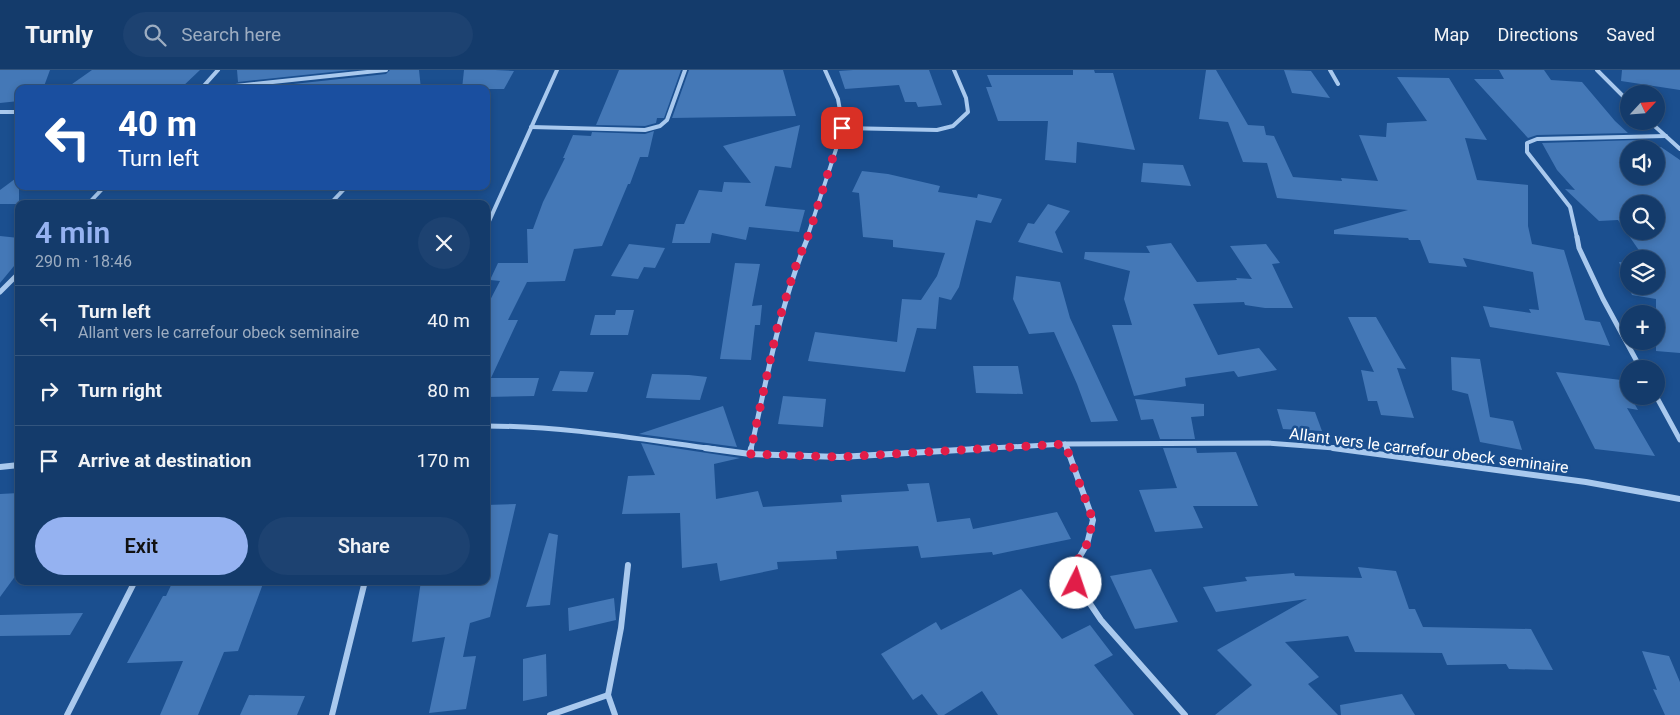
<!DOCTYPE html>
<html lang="en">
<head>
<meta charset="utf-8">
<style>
  :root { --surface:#143b6b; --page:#1d4271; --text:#f1f3f6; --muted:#9dadc1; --line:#33557e; --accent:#95b2f1 }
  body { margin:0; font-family:Roboto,sans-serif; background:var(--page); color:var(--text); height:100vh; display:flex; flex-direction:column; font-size:19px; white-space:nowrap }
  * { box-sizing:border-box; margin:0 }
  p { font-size:16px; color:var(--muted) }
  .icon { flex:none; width:28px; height:28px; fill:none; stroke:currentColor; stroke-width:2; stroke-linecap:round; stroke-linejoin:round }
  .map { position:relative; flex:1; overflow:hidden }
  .details { position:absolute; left:15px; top:130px; width:475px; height:385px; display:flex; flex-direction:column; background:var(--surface); border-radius:10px; box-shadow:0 2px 8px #0003,0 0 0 1px var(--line) }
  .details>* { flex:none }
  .guide { position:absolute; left:15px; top:15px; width:475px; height:105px; border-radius:10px; box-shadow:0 2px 8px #0003,0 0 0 1px var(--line); background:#1a4fa0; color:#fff; overflow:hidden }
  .needle { width:32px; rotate:64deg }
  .fabs { position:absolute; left:1620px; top:15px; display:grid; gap:10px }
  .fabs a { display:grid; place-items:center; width:45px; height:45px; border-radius:50%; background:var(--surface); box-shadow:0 2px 8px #0003,0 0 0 1px var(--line); font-size:25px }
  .pin { position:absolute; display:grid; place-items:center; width:42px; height:42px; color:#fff; margin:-21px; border-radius:10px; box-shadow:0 2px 8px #0006 }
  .me { position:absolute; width:55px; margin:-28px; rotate:4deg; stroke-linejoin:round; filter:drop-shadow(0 0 4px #0008) }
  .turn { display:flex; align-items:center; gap:18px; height:105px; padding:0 20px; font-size:22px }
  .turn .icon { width:65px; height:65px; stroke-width:2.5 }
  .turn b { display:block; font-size:35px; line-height:42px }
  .round { display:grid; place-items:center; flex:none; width:52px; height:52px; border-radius:26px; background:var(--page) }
  .summary { display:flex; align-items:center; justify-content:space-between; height:85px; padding:0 20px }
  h1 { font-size:30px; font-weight:600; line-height:38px; color:var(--accent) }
  .button { display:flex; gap:10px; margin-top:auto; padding:10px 20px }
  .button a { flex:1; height:58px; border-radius:30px; background:var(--accent); color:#111; font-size:20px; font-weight:600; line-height:58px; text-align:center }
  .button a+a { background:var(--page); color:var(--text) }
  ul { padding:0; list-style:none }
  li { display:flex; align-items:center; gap:15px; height:70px; padding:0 20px; border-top:1px solid var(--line) }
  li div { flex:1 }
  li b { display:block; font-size:19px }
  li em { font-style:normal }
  header { display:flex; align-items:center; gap:30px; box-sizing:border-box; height:70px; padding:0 25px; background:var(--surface); border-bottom:1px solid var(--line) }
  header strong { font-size:24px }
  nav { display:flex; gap:28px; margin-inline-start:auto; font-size:18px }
  .search { width:350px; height:45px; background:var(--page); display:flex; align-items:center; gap:12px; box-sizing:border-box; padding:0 18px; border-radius:28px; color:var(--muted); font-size:19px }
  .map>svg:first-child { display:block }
</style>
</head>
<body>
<header>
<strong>Turnly</strong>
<div class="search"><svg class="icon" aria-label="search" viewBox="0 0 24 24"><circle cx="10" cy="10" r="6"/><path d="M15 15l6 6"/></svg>Search here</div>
<nav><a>Map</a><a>Directions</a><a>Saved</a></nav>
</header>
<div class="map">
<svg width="1680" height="645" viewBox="0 0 1680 645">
  <rect width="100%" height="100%" fill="#1b4f8f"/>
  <g fill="#4478b7" fill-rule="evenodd">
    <polygon points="0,0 50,0 43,19 19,19 19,31 0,33"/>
    <polygon points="92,0 200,0 180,19 65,19"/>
    <polygon points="237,0 351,0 238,12"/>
    <polygon points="390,0 419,0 421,19 246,19 386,4"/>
    <polygon points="464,0 495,0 514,1 504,19 462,19"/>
    <polygon points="619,0 681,0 664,48 657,48 656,53 645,56 596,55"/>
    <polygon points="689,0 783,0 796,46 672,48"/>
    <polygon points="853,0 929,0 942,35 918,37 916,32 905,32 899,15 845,19 839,1"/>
    <polygon points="1073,0 1094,0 1095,3 1113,3 1135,80 1077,72 1076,93 1045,90 1048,51 998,51 986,17 992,17 987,5 1073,5"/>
    <polygon points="1206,0 1216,0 1248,55 1264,56 1266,65 1274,66 1293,107 1342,111 1341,108 1378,111 1359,65 1386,67 1387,53 1427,51 1397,7 1449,8 1487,70 1465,68 1477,110 1528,115 1528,156 1532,174 1564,180 1585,250 1600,252 1610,276 1490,257 1483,236 1531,243 1529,239 1539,240 1533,202 1463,188 1467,197 1429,193 1420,170 1409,170 1408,168 1334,164 1334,160 1408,140 1277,128 1267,93 1243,92 1228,52 1199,49"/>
    <polygon points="1284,0 1311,1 1330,28 1292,23"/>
    <polygon points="1499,0 1544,0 1551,10 1582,12 1615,51 1628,63 1537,65 1528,68 1474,9 1504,9"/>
    <polygon points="1622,0 1680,0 1680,20 1621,11"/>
    <polygon points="800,55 791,98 775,96 765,136 805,140 799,162 749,157 746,170 712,163 710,173 672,173 676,154 684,154 699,120 722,122 724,112 751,113 723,76"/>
    <polygon points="654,61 648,87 640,87 630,114 628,114 602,176 574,179 565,211 527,212 508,250 518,250 491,308 539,308 534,326 486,327 486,238 500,211 490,210 498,193 528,193 527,159 533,159 543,132 565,88 563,88 573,65 591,66 592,62 645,64"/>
    <path d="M1637 70 1647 78 1661 77 1680 90V283L1656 281V229L1632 225 1619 192 1629 193V216H1656V189H1645L1618 150 1599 151 1565 119 1575 120 1557 100 1542 73ZM1629 79H1656V106H1629ZM1629 134H1656V161H1629Z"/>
    <polygon points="1143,93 1183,95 1191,116 1141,112"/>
    <polygon points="862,101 888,104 940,116 938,122 977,128 978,124 1002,129 991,153 976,150 959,217 951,230 939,227 936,259 917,258 905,302 808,291 815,262 897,272 902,229 921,230 937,206 945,183 893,177 893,170 863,167 859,123 852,122"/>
    <polygon points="19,106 19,134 0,134 0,120"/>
    <polygon points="1048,134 1070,141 1055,162 1063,183 1018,172 1028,153 1034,154"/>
    <polygon points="0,166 19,168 19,190 0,213"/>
    <polygon points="1171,173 1197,212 1237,210 1236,208 1252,209 1230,176 1266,174 1280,193 1272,194 1293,238 1265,238 1245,235 1244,232 1193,234 1218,285 1259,278 1277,300 1238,307 1234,301 1185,308 1186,316 1134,326 1112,255 1132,255 1124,229 1130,201 1084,189 1085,182 1150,183 1146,176"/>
    <polygon points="629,174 665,178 655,198 644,197 638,209 611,206"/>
    <polygon points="735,193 760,194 752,236 762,235 760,255 755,255 751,290 720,289"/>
    <polygon points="1016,206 1060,212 1070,248 1118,351 1091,352 1077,314 1054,262 1029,264 1013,229"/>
    <polygon points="616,240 634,240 628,265 590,265 595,245 615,245"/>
    <polygon points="1348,247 1376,247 1406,299 1397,298 1414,348 1381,345 1377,331 1368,331 1361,300 1374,302"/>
    <polygon points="1451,287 1480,289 1490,347 1513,351 1522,380 1480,372 1468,324 1452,320"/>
    <polygon points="973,296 1018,296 1023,324 976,323"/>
    <polygon points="560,301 594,302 587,322 552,321"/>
    <polygon points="1556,302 1621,310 1638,340 1627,338 1655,386 1595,379"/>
    <polygon points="652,304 689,305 707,307 700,330 646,328"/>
    <polygon points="783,326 826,329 823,357 778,354"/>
    <polygon points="1135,329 1204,334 1204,346 1191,347 1195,369 1160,369 1153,349 1141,350"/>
    <polygon points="723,336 737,377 639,364"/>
    <polygon points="1277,339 1315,342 1322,361 1283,359"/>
    <polygon points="641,373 740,388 714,394 716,429 758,421 763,437 842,432 841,425 909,421 907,414 929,413 937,452 970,448 973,459 1057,442 1071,469 993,485 992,482 921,488 918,476 836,481 837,489 777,492 778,499 720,511 717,493 682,498 680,443 622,444 628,406 655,405"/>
    <polygon points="1163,378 1196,378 1197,383 1236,382 1258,436 1193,436 1203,458 1155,462 1139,420 1177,418"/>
    <polygon points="19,423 19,501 0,527 0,424"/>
    <polygon points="516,434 490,547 470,553 463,587 476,586 466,639 429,643 445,567 412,572 421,511 486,511 486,435"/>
    <polygon points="549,463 558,465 550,535 526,537"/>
    <polygon points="1358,497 1396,501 1409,539 1415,539 1423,557 1531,559 1553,600 1509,599 1506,594 1447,595 1442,583 1355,582 1348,566 1285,572 1319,607 1308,614 1338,645 1215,645 1252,615 1217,580 1307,529 1216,542 1203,517 1247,511 1245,507 1294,503 1295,506 1362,508"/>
    <polygon points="1151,499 1178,552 1135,559 1110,506"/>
    <polygon points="173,511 264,511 238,581 224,582 198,645 160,645 183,591 127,593 163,526 166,526"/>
    <polygon points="1021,519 1062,569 1090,555 1113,585 1094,595 1134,645 998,645 982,621 944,645 938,645 922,624 913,630 881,584 936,552 941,560"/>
    <polygon points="614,528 616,550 569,561 568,538"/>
    <polygon points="83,543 70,565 0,566 0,545"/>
    <polygon points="1642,581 1669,586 1680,612 1680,645 1665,645 1653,619 1657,620"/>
    <polygon points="546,584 547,626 523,631 523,589"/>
    <polygon points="1402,624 1415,645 1341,645 1340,635"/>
    <polygon points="249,625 305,626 297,645 240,645"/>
  </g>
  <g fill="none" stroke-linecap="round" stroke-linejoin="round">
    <g stroke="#a9c9ee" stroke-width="4">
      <polyline points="1330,0 1338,14"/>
      <polyline points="1597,0 1629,32"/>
      <polyline points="201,19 218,0"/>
      <polyline points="208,19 386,0"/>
      <polyline points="0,42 19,42"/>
      <polyline points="1649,51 1680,79"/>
      <polyline points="531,57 645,60 660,56 667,50 685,0"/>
      <polyline points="843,58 937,60 953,56 968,42 966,28 954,0"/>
      <polyline points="88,134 105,116"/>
      <polyline points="330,134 347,116"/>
      <polyline points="486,158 557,0"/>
      <polyline points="807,168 843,58 838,29 825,0"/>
      <polyline points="1577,168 1570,137 1527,82 1527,73 1537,69 1666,66"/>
    </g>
    <g stroke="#a9c9ee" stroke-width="5">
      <polyline points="1577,167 1579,178 1603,229 1641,299"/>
      <polyline points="0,222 19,203"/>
      <polyline points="1656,326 1680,370"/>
      <path d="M486 356C563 356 639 369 715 379"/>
      <polyline points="1065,374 1067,379"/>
      <path d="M751 379C767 307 780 235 808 167"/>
      <polyline points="972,379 1065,374 1268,373 1348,379"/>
    </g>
    <g stroke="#a9c9ee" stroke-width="6">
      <polyline points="705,378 750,384 840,387 994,378"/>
      <polyline points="1067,378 1093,450 1087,474 1076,493 1076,513 1101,550 1185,645"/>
      <polyline points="1333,378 1586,412 1680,429"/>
      <polyline points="750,384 751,378"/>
      <polyline points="0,397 19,395"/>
      <polyline points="67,645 135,511"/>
      <polyline points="332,645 365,511"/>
      <polyline points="550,645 608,625"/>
      <polyline points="615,645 608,625 621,558 628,495"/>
    </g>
  </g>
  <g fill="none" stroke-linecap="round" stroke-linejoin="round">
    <polyline stroke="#e11d48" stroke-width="9" stroke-dasharray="0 16.2" points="842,58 810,161 795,198 778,254 750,384 840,387 1065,374 1093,450 1087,474 1076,493 1076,513"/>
  </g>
  <g text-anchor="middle" stroke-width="5" stroke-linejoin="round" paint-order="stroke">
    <g font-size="16" fill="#fff" stroke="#1b4f8f">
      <text transform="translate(1429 380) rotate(7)" y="6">Allant vers le carrefour obeck seminaire</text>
    </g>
  </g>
</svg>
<div class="fabs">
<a><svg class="needle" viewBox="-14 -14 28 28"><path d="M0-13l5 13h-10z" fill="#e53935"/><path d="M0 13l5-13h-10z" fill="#9dadc1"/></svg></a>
<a><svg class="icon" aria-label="sound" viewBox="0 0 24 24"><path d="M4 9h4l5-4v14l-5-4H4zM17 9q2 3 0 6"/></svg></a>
<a><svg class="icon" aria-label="search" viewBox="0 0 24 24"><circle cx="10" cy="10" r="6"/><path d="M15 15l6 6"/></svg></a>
<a><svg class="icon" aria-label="layers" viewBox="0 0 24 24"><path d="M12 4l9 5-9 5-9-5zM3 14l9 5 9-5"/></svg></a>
<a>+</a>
<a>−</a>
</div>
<div class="pin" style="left:842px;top:58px;background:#d93025"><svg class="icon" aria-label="arrive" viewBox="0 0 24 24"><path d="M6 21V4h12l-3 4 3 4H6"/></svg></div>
<svg class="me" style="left:1076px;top:513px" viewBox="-20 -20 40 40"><circle r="19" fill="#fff"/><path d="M0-13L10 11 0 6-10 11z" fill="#e11d48"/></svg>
<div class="guide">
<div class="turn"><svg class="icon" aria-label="left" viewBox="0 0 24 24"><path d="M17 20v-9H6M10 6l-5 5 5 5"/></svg><div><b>40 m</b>Turn left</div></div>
</div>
<section class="details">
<div class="summary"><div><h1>4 min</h1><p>290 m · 18:46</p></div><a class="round"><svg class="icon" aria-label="close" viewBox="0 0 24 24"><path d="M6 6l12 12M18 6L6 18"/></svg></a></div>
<ul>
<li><svg class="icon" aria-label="left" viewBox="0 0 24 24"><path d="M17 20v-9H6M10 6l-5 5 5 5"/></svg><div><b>Turn left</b><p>Allant vers le carrefour obeck seminaire</p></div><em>40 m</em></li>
<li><svg class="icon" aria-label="right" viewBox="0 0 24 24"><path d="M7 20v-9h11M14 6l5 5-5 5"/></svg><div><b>Turn right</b></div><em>80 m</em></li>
<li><svg class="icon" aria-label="arrive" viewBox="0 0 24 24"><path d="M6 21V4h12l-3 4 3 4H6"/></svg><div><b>Arrive at destination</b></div><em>170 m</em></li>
</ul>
<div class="button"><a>Exit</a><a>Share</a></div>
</section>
</div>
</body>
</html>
